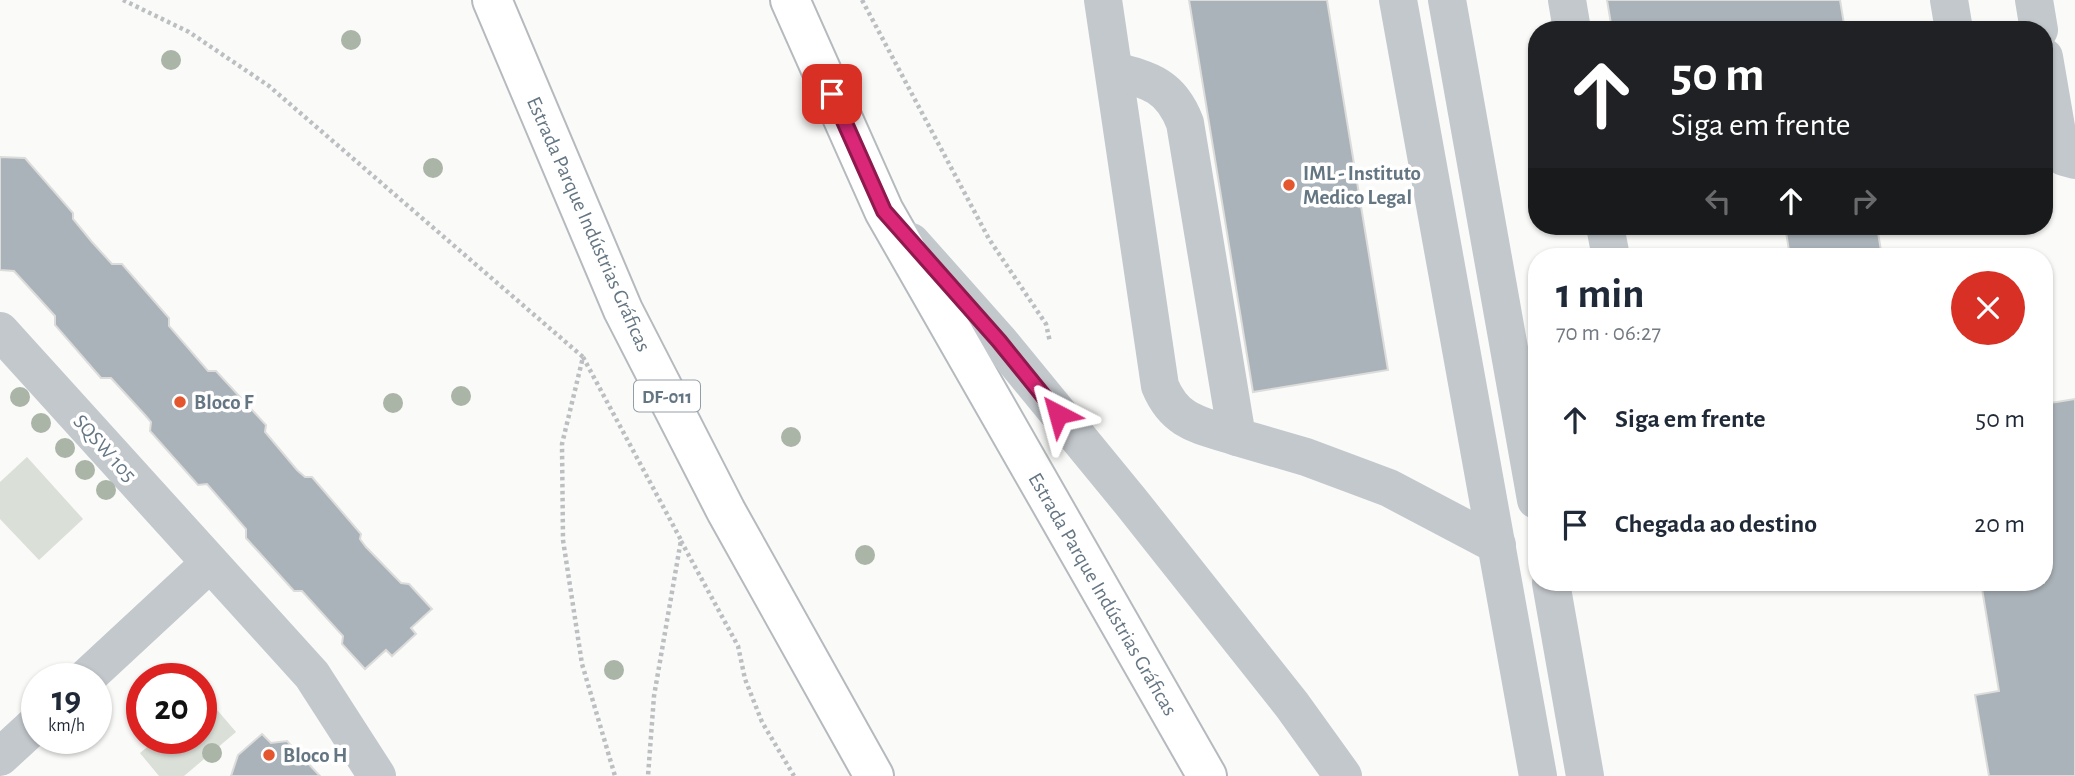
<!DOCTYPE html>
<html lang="pt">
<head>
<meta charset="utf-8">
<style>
  :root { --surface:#fff; --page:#f6f6f7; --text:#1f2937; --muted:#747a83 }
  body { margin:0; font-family:"Alegreya Sans",sans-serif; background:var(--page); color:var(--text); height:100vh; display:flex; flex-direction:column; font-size:26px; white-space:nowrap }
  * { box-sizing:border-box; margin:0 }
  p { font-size:23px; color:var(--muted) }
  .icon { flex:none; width:38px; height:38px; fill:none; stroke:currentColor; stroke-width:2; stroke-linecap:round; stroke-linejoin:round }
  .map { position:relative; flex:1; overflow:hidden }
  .sheet { position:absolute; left:1528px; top:248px; width:525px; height:343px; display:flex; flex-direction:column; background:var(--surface); border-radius:28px; box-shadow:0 2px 5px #0004 }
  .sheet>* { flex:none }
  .guide { position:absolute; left:1528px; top:21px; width:525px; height:214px; border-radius:28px; box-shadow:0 2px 5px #0004; background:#202124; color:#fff; overflow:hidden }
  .speed { position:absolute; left:21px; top:663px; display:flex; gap:14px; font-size:35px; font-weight:700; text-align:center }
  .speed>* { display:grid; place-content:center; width:91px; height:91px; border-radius:50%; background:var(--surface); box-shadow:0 2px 5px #0004; line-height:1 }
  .speed small { font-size:18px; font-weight:400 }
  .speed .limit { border:10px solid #d22; background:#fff; color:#111 }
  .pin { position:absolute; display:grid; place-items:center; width:60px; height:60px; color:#fff; margin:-30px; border-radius:14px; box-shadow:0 4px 10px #0006 }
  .me { position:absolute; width:77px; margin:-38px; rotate:321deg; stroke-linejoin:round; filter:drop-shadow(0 0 5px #0008) }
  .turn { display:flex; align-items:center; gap:24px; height:147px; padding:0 28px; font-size:32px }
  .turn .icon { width:91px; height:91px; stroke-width:2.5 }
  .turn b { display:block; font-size:49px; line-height:60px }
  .lanes { display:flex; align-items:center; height:66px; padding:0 28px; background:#0003; justify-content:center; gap:35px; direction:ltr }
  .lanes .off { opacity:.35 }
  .round { display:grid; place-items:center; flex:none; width:74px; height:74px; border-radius:37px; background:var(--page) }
  .overview { display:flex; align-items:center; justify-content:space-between; height:119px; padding:0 28px }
  h1 { font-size:42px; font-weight:700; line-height:52px }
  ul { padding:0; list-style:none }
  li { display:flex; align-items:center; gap:21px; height:105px; padding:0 28px }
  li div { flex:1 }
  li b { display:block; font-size:26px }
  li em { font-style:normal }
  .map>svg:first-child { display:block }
</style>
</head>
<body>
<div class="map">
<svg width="2075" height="776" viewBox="0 0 2075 776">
  <rect width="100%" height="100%" fill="#fafaf8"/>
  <g fill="#dadfd7">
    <polygon points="27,457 83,519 39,560 0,519 0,482"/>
    <polygon points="206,697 236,732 184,776 159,776 140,753 157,739 201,738 201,701"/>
  </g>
  <g fill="#aab3b9" stroke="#dcdcda" stroke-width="2">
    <polygon points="1189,0 1327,0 1388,370 1253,392"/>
    <polygon points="1607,0 1840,0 1845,30 1612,30"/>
    <polygon points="0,157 25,158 73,213 73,219 92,242 112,264 122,264 169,318 169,326 208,371 216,371 266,425 265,432 297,470 305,477 312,477 361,534 360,539 366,547 401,583 409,584 432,609 411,628 416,634 392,656 386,650 365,669 342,644 343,636 302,591 294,591 246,538 246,529 207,484 198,485 150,431 151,422 145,415 111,378 101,378 55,325 55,316 14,271 0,270"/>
    <polygon points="1785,226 1877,226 1882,257 1790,257"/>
    <polygon points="2075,399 2075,776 1989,776 1975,695 1999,691 1981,583 2044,583 2044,404"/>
    <polygon points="262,734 271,743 287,741 320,776 231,776 238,755"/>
  </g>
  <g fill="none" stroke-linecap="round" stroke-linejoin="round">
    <defs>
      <g id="major">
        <polyline points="492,0 623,310 726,511 874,776"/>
        <polyline points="790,0 884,211 1207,776"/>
      </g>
    </defs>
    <use href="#major" stroke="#b5babe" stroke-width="42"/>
    <g stroke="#bbbfc2" stroke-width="4.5" stroke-dasharray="3.5 3.5" stroke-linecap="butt">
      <polyline points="123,0 189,32 269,86 583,357 562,444 563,540 582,664 615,776"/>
      <polyline points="862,0 989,239 1046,324 1050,342"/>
      <polyline points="583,357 681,540 654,696 648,776"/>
      <polyline points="681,541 738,646 745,679 762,722 794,776"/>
    </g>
    <g stroke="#c3c8cc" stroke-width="38">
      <path d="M1103 0 1160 386C1176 424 1201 425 1237 437"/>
      <polyline points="1398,0 1538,776"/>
      <polyline points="1447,0 1536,500"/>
      <polyline points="1567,0 1572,30"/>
      <polyline points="1949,0 1954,30"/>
      <polyline points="2034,0 2039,30"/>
      <polyline points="2044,57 2060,150 2064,157 2075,160"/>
      <path d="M1114 71C1150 80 1171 86 1185 123L1237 437 1306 457 1389 488 1497 545"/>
      <polyline points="1605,226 1611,257"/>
      <polyline points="911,242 999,341 1131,502 1292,705 1343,776"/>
      <polyline points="0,331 312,675 377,776"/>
      <polyline points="1551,583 1585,776"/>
      <polyline points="85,679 209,564"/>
      <polyline points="0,757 37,723"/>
    </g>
    <use href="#major" stroke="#fff" stroke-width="38"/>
  </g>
  <g fill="#aab4a7">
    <circle cx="351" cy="40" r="10"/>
    <circle cx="171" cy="60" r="10"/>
    <circle cx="433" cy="168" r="10"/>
    <circle cx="461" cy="396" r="10"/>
    <circle cx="20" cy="397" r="10"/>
    <circle cx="393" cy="403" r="10"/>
    <circle cx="41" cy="423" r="10"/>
    <circle cx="791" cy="437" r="10"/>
    <circle cx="65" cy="448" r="10"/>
    <circle cx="85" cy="470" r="10"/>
    <circle cx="106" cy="490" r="10"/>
    <circle cx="865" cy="555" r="10"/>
    <circle cx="614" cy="670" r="10"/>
    <circle cx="212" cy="753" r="10"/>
  </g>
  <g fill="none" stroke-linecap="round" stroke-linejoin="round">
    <defs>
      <polyline id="route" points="832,94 884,211 999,341 1058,414"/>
    </defs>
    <use href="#route" stroke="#8e194d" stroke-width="18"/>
    <use href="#route" stroke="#db2777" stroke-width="12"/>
  </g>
  <g fill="#e4572e" stroke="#fff" stroke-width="2.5">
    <circle cx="1289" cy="185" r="7"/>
    <circle cx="180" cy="402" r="7"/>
    <circle cx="269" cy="755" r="7"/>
  </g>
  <g text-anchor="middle" stroke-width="7" stroke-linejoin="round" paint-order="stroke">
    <rect fill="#fff" stroke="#939fa8" stroke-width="2" x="634" y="380.5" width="66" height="31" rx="5"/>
    <g font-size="19" font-weight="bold" fill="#657683">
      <text x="667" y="403">DF-011</text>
    </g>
    <g font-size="21" font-weight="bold" fill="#657683" stroke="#fff" text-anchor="start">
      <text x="1303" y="180">IML - Instituto<tspan x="1303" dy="24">Medico Legal</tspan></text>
      <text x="194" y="409">Bloco F</text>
      <text x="283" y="762">Bloco H</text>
    </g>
    <g font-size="21" fill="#657683" stroke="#fff">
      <text transform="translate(589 224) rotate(66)" y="7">Estrada Parque Indústrias Gráficas</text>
      <text transform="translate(105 448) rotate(48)" y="7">SQSW 105</text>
      <text transform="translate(1103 594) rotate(60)" y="7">Estrada Parque Indústrias Gráficas</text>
    </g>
  </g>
</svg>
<div class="speed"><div>19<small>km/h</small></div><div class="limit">20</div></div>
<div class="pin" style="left:832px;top:94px;background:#d93025"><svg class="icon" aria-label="arrive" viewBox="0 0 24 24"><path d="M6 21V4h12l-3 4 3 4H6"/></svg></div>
<svg class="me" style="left:1058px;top:414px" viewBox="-20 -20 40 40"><path d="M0-17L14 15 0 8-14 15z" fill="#db2777" stroke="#fff" stroke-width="4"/></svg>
<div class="guide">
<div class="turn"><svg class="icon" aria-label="ahead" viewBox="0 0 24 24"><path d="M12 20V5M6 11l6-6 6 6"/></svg><div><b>50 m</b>Siga em frente</div></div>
<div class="lanes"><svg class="icon off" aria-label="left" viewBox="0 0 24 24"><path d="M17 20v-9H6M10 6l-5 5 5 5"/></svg><svg class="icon" aria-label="ahead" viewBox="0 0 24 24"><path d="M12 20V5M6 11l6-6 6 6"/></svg><svg class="icon off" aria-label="right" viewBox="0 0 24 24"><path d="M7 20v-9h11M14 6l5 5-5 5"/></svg></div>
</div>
<section class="sheet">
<div class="overview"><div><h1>1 min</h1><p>70 m · 06:27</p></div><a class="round" style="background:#d93025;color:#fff"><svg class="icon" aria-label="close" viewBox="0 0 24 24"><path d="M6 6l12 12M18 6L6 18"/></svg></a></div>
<ul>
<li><svg class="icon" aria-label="ahead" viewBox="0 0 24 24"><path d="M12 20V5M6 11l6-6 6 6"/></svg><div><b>Siga em frente</b></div><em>50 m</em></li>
<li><svg class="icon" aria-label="arrive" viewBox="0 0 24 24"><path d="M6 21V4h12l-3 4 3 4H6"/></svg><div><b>Chegada ao destino</b></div><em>20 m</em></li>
</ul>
</section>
</div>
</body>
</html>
